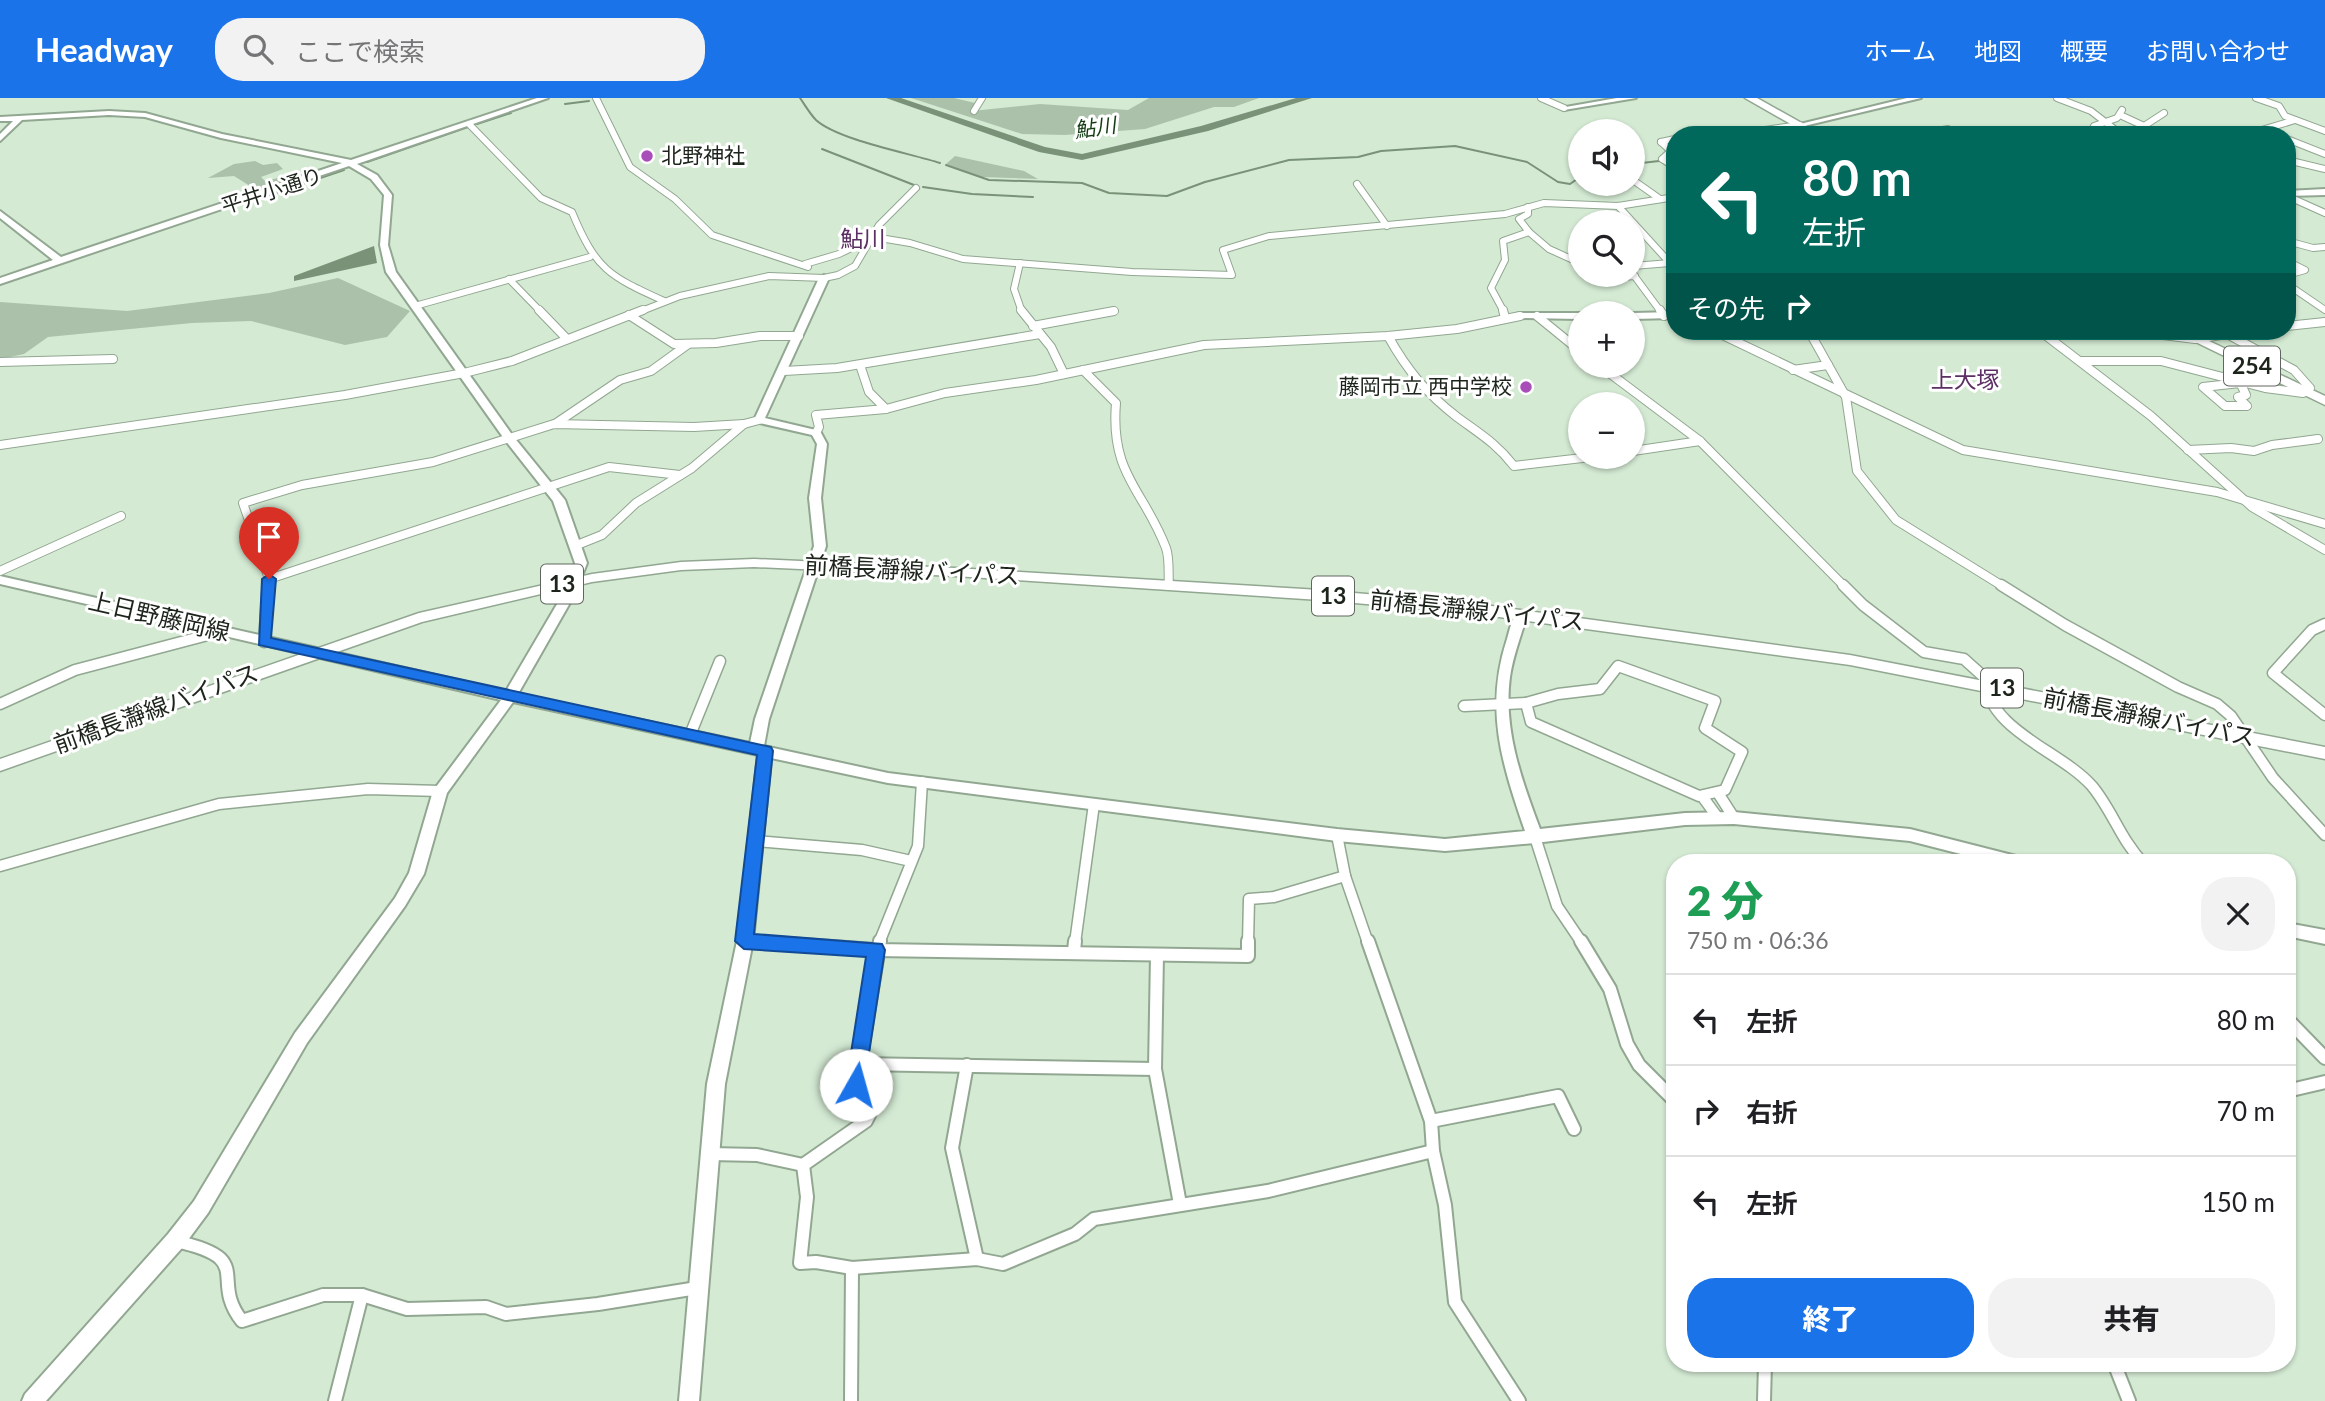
<!DOCTYPE html>
<html lang="ja">
<head>
<meta charset="utf-8">
<style>
  :root { --surface:#fff; --page:#f2f2f2; --text:#202124; --muted:#757577; --line:#e0e0e0; --accent:#1a73e8 }
  body { margin:0; font-family:Lato,"Noto Sans JP",sans-serif; background:var(--page); color:var(--text); height:100vh; display:flex; flex-direction:column; font-size:26px; white-space:nowrap }
  * { box-sizing:border-box; margin:0 }
  p { font-size:23px; color:var(--muted) }
  .icon { flex:none; width:38px; height:38px; fill:none; stroke:currentColor; stroke-width:2; stroke-linecap:round; stroke-linejoin:round }
  .map { position:relative; flex:1; overflow:hidden }
  .panel { position:absolute; left:1666px; top:756px; width:630px; height:518px; display:flex; flex-direction:column; background:var(--surface); border-radius:28px; box-shadow:0 2px 5px #0004 }
  .panel>* { flex:none }
  .hud { position:absolute; left:1666px; top:28px; width:630px; height:214px; border-radius:28px; box-shadow:0 2px 5px #0004; background:#00695c; color:#fff; overflow:hidden }
  .controls { position:absolute; left:1568px; top:21px; display:grid; gap:14px }
  .controls a { display:grid; place-items:center; width:77px; height:77px; border-radius:50%; background:var(--surface); box-shadow:0 2px 5px #0004; font-size:35px }
  .pin { position:absolute; display:grid; place-items:center; width:60px; height:60px; color:#fff; margin:-72px -30px; border-radius:50% 50% 50% 0; rotate:-45deg; box-shadow:0 0 7px #0007 }
  .pin .icon { rotate:45deg }
  .me { position:absolute; width:77px; margin:-38px; rotate:7deg; stroke-linejoin:round; filter:drop-shadow(0 0 5px #0008) }
  .turn { display:flex; align-items:center; gap:24px; height:147px; padding:0 21px; font-size:32px }
  .turn .icon { width:91px; height:91px; stroke-width:2.5 }
  .turn b { display:block; font-size:49px; line-height:60px }
  .then { display:flex; align-items:center; height:66px; padding:0 21px; background:#0003; gap:14px; font-size:26px }
  .round { display:grid; place-items:center; flex:none; width:74px; height:74px; border-radius:28px; background:var(--page) }
  .head { display:flex; align-items:center; justify-content:space-between; height:119px; padding:0 21px }
  h1 { font-size:42px; font-weight:800; line-height:52px; color:#1e9e55 }
  .primary-button { display:flex; gap:14px; margin-top:auto; padding:14px 21px }
  .primary-button a { flex:1; height:80px; border-radius:28px; background:var(--accent); color:#fff; font-size:28px; font-weight:800; line-height:80px; text-align:center }
  .primary-button a+a { background:var(--page); color:var(--text) }
  ul { padding:0; list-style:none }
  li { display:flex; align-items:center; gap:21px; height:91px; padding:0 21px; border-top:2px solid var(--line) }
  li div { flex:1 }
  li b { display:block; font-size:26px }
  li em { font-style:normal }
  header { display:flex; align-items:center; gap:42px; box-sizing:border-box; height:98px; padding:0 35px; background:var(--accent); color:#fff }
  header strong { font-size:33px }
  nav { display:flex; gap:38px; margin-inline-start:auto; font-size:24px }
  .search { width:490px; height:63px; background:var(--page); display:flex; align-items:center; gap:18px; box-sizing:border-box; padding:0 24px; border-radius:28px; color:var(--muted); font-size:26px }
  .map>svg:first-child { display:block }
</style>
</head>
<body>
<header>
<strong>Headway</strong>
<div class="search"><svg class="icon" aria-label="search" viewBox="0 0 24 24"><circle cx="10" cy="10" r="6"/><path d="M15 15l6 6"/></svg>ここで検索</div>
<nav><a>ホーム</a><a>地図</a><a>概要</a><a>お問い合わせ</a></nav>
</header>
<div class="map">
<svg width="2325" height="1303" viewBox="0 0 2325 1303">
  <rect width="100%" height="100%" fill="#d4ead3"/>
  <g fill="#abc1aa">
    <polygon points="911,0 954,0 975,5 972,13 1040,6 1128,12 1149,0 1259,0 1234,9 1214,9 1145,31 1065,37 1022,36"/>
    <polygon points="955,58 1024,73 1038,81 981,79 946,66"/>
    <polygon points="255,63 263,67 277,65 283,71 261,79 265,83 282,79 287,86 261,95 234,78 208,80 234,66"/>
    <polygon points="338,180 410,213 387,239 345,247 251,223 192,225 48,239 24,256 0,261 0,204 127,213 269,195"/>
  </g>
  <polygon fill="#799278" points="374,148 377,165 294,183 294,178"/>
  <g fill="none" stroke-linecap="round" stroke-linejoin="round">
    <g stroke="#799278" stroke-width="2">
      <path d="M800 0C805 7 810 16 816 22 838 42 909 55 940 65"/>
      <polyline points="565,6 589,3"/>
      <polyline points="477,26 511,15"/>
      <polyline points="2118,29 2149,29 2172,37"/>
      <polyline points="2095,37 2100,30 2110,28"/>
      <polyline points="822,51 914,87"/>
      <polyline points="1669,60 1675,59"/>
      <polyline points="367,64 468,29"/>
      <polyline points="1633,66 1659,63"/>
      <polyline points="946,67 989,82 1082,85 1109,95 1167,98 1205,84 1289,62 1358,59 1381,53 1455,48 1527,64 1558,84 1570,86 1580,79"/>
      <polyline points="923,89 972,96 1033,99"/>
      <polyline points="252,103 344,72"/>
    </g>
    <polygon fill="#799278" fill-rule="evenodd" points="886,0 901,0 1045,49 1082,56 1201,28 1296,0 1312,0 1208,33 1082,62 1039,54"/>
    <defs>
      <g id="street-far3">
        <polyline points="596,0 630,69 675,101 712,137 808,169"/>
        <polyline points="1541,0 1564,10"/>
        <polyline points="2057,0 2091,13 2122,37"/>
        <polyline points="2256,0 2279,8 2285,18 2325,33"/>
        <polyline points="974,13 982,0"/>
        <polyline points="2120,17 2144,28 2164,15"/>
        <path d="M469 26 541 100 572 114C596 172 609 178 664 203"/>
        <polyline points="2184,32 2201,37"/>
        <polyline points="1730,37 1800,27"/>
        <polyline points="1915,37 1948,31 1956,37"/>
        <polyline points="2082,37 2091,34 2094,28 2117,20 2122,12"/>
        <polyline points="2245,37 2295,22"/>
        <polyline points="2287,41 2325,56"/>
        <polyline points="1661,44 1671,53 1662,61 1675,69"/>
        <polyline points="1661,44 1675,41"/>
        <polyline points="2287,62 2325,71"/>
        <polyline points="1633,82 1660,101"/>
        <polyline points="1357,86 1387,128"/>
        <polyline points="2287,98 2325,115"/>
        <polyline points="1618,108 1670,165 1633,168"/>
        <polyline points="1529,134 1549,151 1580,165"/>
        <polyline points="2287,143 2313,150 2325,149"/>
        <polyline points="2287,163 2305,172 2287,177"/>
        <polyline points="1020,165 1014,191 1022,214"/>
        <polyline points="805,166 839,156 874,139 910,145 963,161 1132,174 1232,177 1223,152 1269,138 1505,116 1544,105 1618,108 1675,99"/>
        <polyline points="1633,176 1661,214"/>
        <polyline points="1600,177 1609,180 1635,178"/>
        <polyline points="509,181 541,214"/>
        <polyline points="2287,186 2325,212"/>
        <polyline points="415,208 590,159"/>
        <polyline points="639,214 680,198 769,178 824,180 838,177 855,168 879,127 916,90"/>
        <polyline points="1109,214 1114,213"/>
        <polyline points="1504,214 1491,190 1505,162 1503,143 1529,134 1519,121 1528,116 1528,109"/>
      </g>
      <g id="street-far2">
        <polyline points="539,212 567,241"/>
        <polyline points="1021,212 1051,249 1064,276"/>
        <polyline points="1503,212 1505,220"/>
        <polyline points="1660,212 1664,218"/>
        <polyline points="629,217 674,246 716,245 760,238 799,238"/>
        <polyline points="1537,218 1580,253"/>
        <polyline points="1033,228 1114,213"/>
        <polyline points="2287,228 2325,224"/>
        <polyline points="1714,233 1963,352 2217,394 2325,426"/>
        <polyline points="1809,233 1846,299 1857,373 1896,422 2004,489"/>
        <polyline points="2040,233 2151,318 2252,409 2325,452"/>
        <polyline points="2131,233 2195,241 2247,233"/>
        <path d="M1388 238C1407 272 1426 295 1457 319 1480 336 1496 345 1514 368L1591 359"/>
        <polyline points="2080,263 2161,263 2265,290 2303,295 2310,290 2294,272 2229,237"/>
        <polyline points="0,264 113,261"/>
        <polyline points="860,267 869,294 886,311"/>
        <polyline points="1600,268 1700,343 1845,489"/>
        <path d="M1083 272 1116 305C1110 377 1144 392 1166 450 1170 461 1168 477 1169 488"/>
        <polyline points="1793,272 1828,267"/>
        <polyline points="784,273 837,270 1040,236"/>
        <polyline points="2238,280 2246,297 2238,299 2247,308 2225,308 2203,289 2240,285"/>
        <polyline points="555,326 620,282 651,273 687,247"/>
        <polyline points="816,335 819,329 816,317 886,311 945,295 1036,282 1204,247 1388,238 1457,231 1520,218"/>
        <polyline points="0,347 345,297 464,275 512,263 643,212"/>
        <polyline points="2188,352 2231,350 2254,353 2272,347 2318,341"/>
        <polyline points="1633,353 1700,343"/>
        <polyline points="577,447 602,437 636,405 692,370 744,326 759,322"/>
        <polyline points="0,473 121,418"/>
        <polyline points="269,481 609,369 680,377"/>
        <polyline points="268,489 269,481 243,405 302,387 433,364 554,326 694,329 744,326"/>
      </g>
      <g id="street-far1">
        <path d="M1843 487 1863 507 1924 554 1964 561 1984 579C1989 634 2060 652 2092 688 2112 712 2121 742 2143 765"/>
        <polyline points="2001,487 2065,527 2178,589 2217,606 2231,618 2273,680 2325,737"/>
        <polyline points="2325,526 2312,532 2273,575 2325,617"/>
        <polyline points="264,544 268,487"/>
        <polygon points="1618,568 1715,603 1705,630 1742,654 1725,692 1699,698 1531,624 1526,605 1558,596 1600,591"/>
        <polyline points="0,606 75,572 223,533"/>
        <polyline points="1464,608 1526,605"/>
        <polyline points="690,637 720,563"/>
        <polyline points="1718,695 1734,720"/>
        <polyline points="1702,698 1718,720"/>
        <polyline points="1337,737 1345,778 1368,845"/>
        <polyline points="1535,739 1557,808 1582,845"/>
        <polyline points="755,743 862,752 911,763"/>
        <polyline points="0,768 219,706 368,691 440,693"/>
        <polyline points="745,843 768,845"/>
        <polyline points="879,845 918,748 922,684"/>
        <polyline points="1075,845 1094,706"/>
        <polyline points="1248,845 1249,801 1274,799 1345,778"/>
      </g>
      <g id="street">
        <polyline points="745,843 876,852 1248,858 1248,843"/>
        <polyline points="1368,843 1431,1023 1433,1053 1445,1107 1455,1204 1519,1303"/>
        <polyline points="1581,843 1610,891 1627,946 1639,967 1675,1003"/>
        <polyline points="1074,853 1075,843"/>
        <polyline points="1157,857 1155,971 1180,1106"/>
        <polyline points="2287,921 2325,960"/>
        <polyline points="859,966 1155,971"/>
        <polyline points="967,967 952,1050 977,1161"/>
        <polyline points="2287,993 2325,984"/>
        <polyline points="1431,1023 1558,998 1574,1031"/>
        <polyline points="710,1056 757,1057 803,1067"/>
        <polyline points="803,1067 807,1099 800,1165 816,1164 852,1170 977,1161 1003,1166 1075,1136 1094,1121 1268,1093 1433,1053"/>
        <polyline points="803,1067 866,1023 870,1015 859,1000 856,987 880,843"/>
        <path d="M175 1143C258 1161 208 1180 242 1223L323 1197H362L407 1211 486 1209 506 1216 598 1206 697 1190"/>
        <polyline points="2114,1265 2129,1303"/>
        <polyline points="335,1303 362,1197"/>
        <polyline points="851,1303 852,1170"/>
        <polyline points="1764,1303 1765,1265"/>
      </g>
      <g id="secondary">
        <path d="M537 0H548L357 66 377 77 392 97 388 147 396 174 513 338 565 402 587 465 575 496 518 596 750 645 755 621 814 448 809 400 817 346 812 337 755 324 754 322 819 180 824 177 829 180 765 320 820 333 827 346 821 400 826 448 769 621 764 648 888 675 1337 731 1445 741 1525 733C1502 666 1484 611 1507 541 1510 531 1512 517 1521 513L1527 517C1521 538 1513 558 1510 579 1503 632 1522 683 1540 731L1685 715 1734 714 1910 731 2020 759 2025 761 2027 765H1996L1910 743 1734 726 1685 727 1535 745 1445 753 1337 743 888 685 771 660 753 843 725 986 699 1303H679L707 986 737 843 758 657 513 604 447 695 424 776 405 808 307 945 208 1115 182 1150 46 1303H22L25 1296 168 1136 194 1103 295 935 395 800 409 775 433 693 501 602 0 486V478L506 593 563 496 575 465 553 403 505 342 386 174 380 147 384 97 371 81 349 68 0 186V180L53 162 0 120V113L61 159 342 65 221 40 145 19 109 17 22 22 0 43V36L13 23H0V19L109 13 145 15 222 36 351 62Z"/>
        <polygon points="1617,0 1636,0 1564,12 1560,10"/>
        <polygon points="1907,0 1921,0 1800,29 1796,27"/>
        <polygon points="2325,91 2325,97 2287,98 2287,93"/>
        <polygon points="1675,214 1675,220 1633,221 1633,215"/>
        <polygon points="1520,215 1581,215 1580,221 1517,220 1517,216"/>
        <polygon points="2287,825 2325,832 2325,846 2287,838"/>
      </g>
      <polygon id="primary" points="754,461 955,470 1320,492 1470,505 1850,557 2325,649 2325,661 1850,567 1470,515 1320,502 955,478 754,469 681,472 592,484 422,524 0,673 0,661 419,515 592,476 681,464"/>
      <g id="highway">
        <polygon points="1745,0 1757,0 1823,37 1810,37"/>
        <polygon points="2173,233 2188,233 2325,298 2325,307"/>
      </g>
    </defs>
    <use href="#street-far3" stroke="#92a791" stroke-width="8"/>
    <use href="#street-far2" stroke="#92a791" stroke-width="10"/>
    <use href="#street-far1" stroke="#92a791" stroke-width="13"/>
    <use href="#street" stroke="#92a791" stroke-width="16"/>
    <use href="#secondary" stroke="#92a791" stroke-width="4"/>
    <use href="#primary" stroke="#92a791" stroke-width="3"/>
    <use href="#highway" stroke="#92a791" stroke-width="3"/>
    <use href="#street-far3" stroke="#fff" stroke-width="6"/>
    <use href="#street-far2" stroke="#fff" stroke-width="8"/>
    <use href="#street-far1" stroke="#fff" stroke-width="10"/>
    <use href="#street" stroke="#fff" stroke-width="12"/>
    <use href="#secondary" fill="#fff" fill-rule="evenodd"/>
    <use href="#primary" fill="#fff" fill-rule="evenodd"/>
    <use href="#highway" fill="#fff" fill-rule="evenodd"/>
  </g>
  <polygon fill="#1a73e8" stroke="#114b97" stroke-width="2" points="269,476 276,481 271,540 771,649 773,653 754,836 882,846 885,852 863,994 856,996 849,994 846,987 866,859 744,851 735,843 757,657 259,547 262,481"/>
  <g fill="#a94eb9" stroke="#fff" stroke-width="2.5">
    <circle cx="647" cy="58" r="7"/>
    <circle cx="1526" cy="289" r="7"/>
  </g>
  <g text-anchor="middle" stroke-width="6" stroke-linejoin="round" paint-order="stroke">
    <g font-size="21" font-style="italic" fill="#143c15" stroke="#fff">
      <text transform="translate(1095 30) rotate(-8)" y="7">鮎川</text>
    </g>
    <g font-size="21" fill="#1c241b" stroke="#fff" text-anchor="start">
      <text x="661" y="65">北野神社</text>
      <text x="1512" y="296" text-anchor="end">藤岡市立 西中学校</text>
    </g>
    <g font-size="21" fill="#1c241b" stroke="#fff">
      <text transform="translate(272 93) rotate(-18)" y="7">平井小通り</text>
    </g>
    <g font-size="23" fill="#5b2f63" stroke="#fff">
      <text x="863" y="149">鮎川</text>
      <text x="1965" y="290">上大塚</text>
    </g>
    <g fill="#fff" stroke="#60665f" stroke-width="2">
      <rect x="2224" y="248.5" width="56" height="39" rx="5"/>
      <rect x="541" y="466.5" width="42" height="39" rx="5"/>
      <rect x="1312" y="478.5" width="42" height="39" rx="5"/>
      <rect x="1981" y="570.5" width="42" height="39" rx="5"/>
    </g>
    <g font-size="23" font-weight="bold" fill="#1c241b">
      <text x="2252" y="276">254</text>
      <text x="562" y="494">13</text>
      <text x="1333" y="506">13</text>
      <text x="2002" y="598">13</text>
    </g>
    <g font-size="24" fill="#1c241b" stroke="#fff">
      <text transform="translate(912 473) rotate(3)" y="8">前橋長瀞線バイパス</text>
      <text transform="translate(1477 513) rotate(6)" y="8">前橋長瀞線バイパス</text>
      <text transform="translate(159 519) rotate(13)" y="8">上日野藤岡線</text>
      <text transform="translate(156 611) rotate(-20)" y="8">前橋長瀞線バイパス</text>
      <text transform="translate(2149 620) rotate(11)" y="8">前橋長瀞線バイパス</text>
    </g>
  </g>
</svg>
<div class="controls">
<a><svg class="icon" aria-label="sound" viewBox="0 0 24 24"><path d="M4 9h4l5-4v14l-5-4H4zM17 9q2 3 0 6"/></svg></a>
<a><svg class="icon" aria-label="search" viewBox="0 0 24 24"><circle cx="10" cy="10" r="6"/><path d="M15 15l6 6"/></svg></a>
<a>+</a>
<a>−</a>
</div>
<div class="pin" style="left:269px;top:481px;background:#d93025"><svg class="icon" aria-label="arrive" viewBox="0 0 24 24"><path d="M6 21V4h12l-3 4 3 4H6"/></svg></div>
<svg class="me" style="left:856px;top:987px" viewBox="-20 -20 40 40"><circle r="19" fill="#fff"/><path d="M0-13L10 11 0 6-10 11z" fill="#1a73e8"/></svg>
<div class="hud">
<div class="turn"><svg class="icon" aria-label="left" viewBox="0 0 24 24"><path d="M17 20v-9H6M10 6l-5 5 5 5"/></svg><div><b>80 m</b>左折</div></div>
<div class="then">その先<svg class="icon" aria-label="right" viewBox="0 0 24 24"><path d="M7 20v-9h11M14 6l5 5-5 5"/></svg></div>
</div>
<section class="panel">
<div class="head"><div><h1>2 分</h1><p>750 m · 06:36</p></div><a class="round"><svg class="icon" aria-label="close" viewBox="0 0 24 24"><path d="M6 6l12 12M18 6L6 18"/></svg></a></div>
<ul>
<li><svg class="icon" aria-label="left" viewBox="0 0 24 24"><path d="M17 20v-9H6M10 6l-5 5 5 5"/></svg><div><b>左折</b></div><em>80 m</em></li>
<li><svg class="icon" aria-label="right" viewBox="0 0 24 24"><path d="M7 20v-9h11M14 6l5 5-5 5"/></svg><div><b>右折</b></div><em>70 m</em></li>
<li><svg class="icon" aria-label="left" viewBox="0 0 24 24"><path d="M17 20v-9H6M10 6l-5 5 5 5"/></svg><div><b>左折</b></div><em>150 m</em></li>
</ul>
<div class="primary-button"><a>終了</a><a>共有</a></div>
</section>
</div>
</body>
</html>
